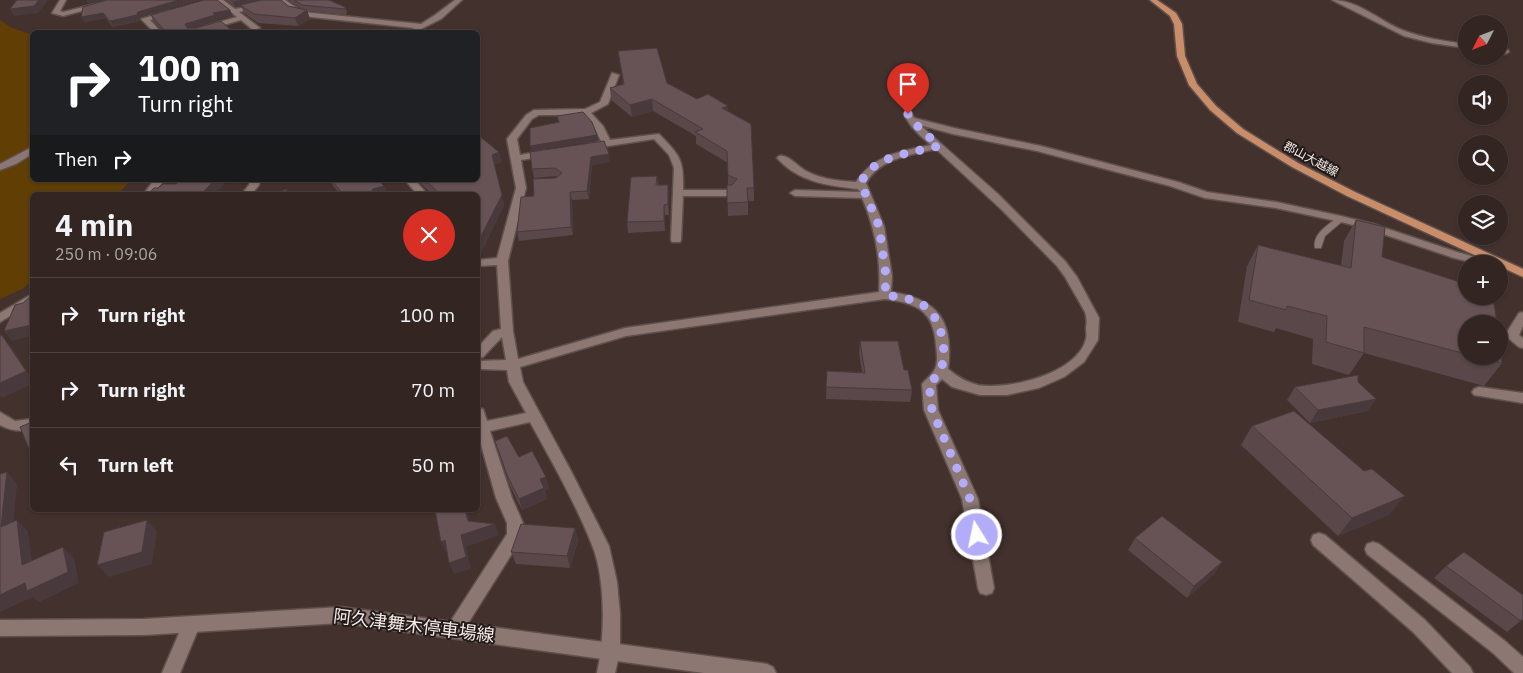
<!DOCTYPE html>
<html lang="en">
<head>
<meta charset="utf-8">
<style>
  :root { --surface:#322522; --page:#3a2d2a; --text:#f1f3f6; --muted:#a8a5a5; --line:#4d4240 }
  body { margin:0; font-family:"IBM Plex Sans","Noto Sans JP",sans-serif; background:var(--page); color:var(--text); height:100vh; display:flex; flex-direction:column; font-size:19px; white-space:nowrap }
  * { box-sizing:border-box; margin:0 }
  p { font-size:16px; color:var(--muted) }
  .icon { flex:none; width:28px; height:28px; fill:none; stroke:currentColor; stroke-width:2; stroke-linecap:round; stroke-linejoin:round }
  .map { position:relative; flex:1; overflow:hidden }
  .side { position:absolute; left:30px; top:192px; width:450px; height:320px; display:flex; flex-direction:column; background:var(--surface); border-radius:8px; box-shadow:0 1px 4px #0004,0 0 0 1px var(--line) }
  .side>* { flex:none }
  .hud { position:absolute; left:30px; top:30px; width:450px; height:152px; border-radius:8px; box-shadow:0 1px 4px #0004,0 0 0 1px var(--line); background:#202124; color:#fff; overflow:hidden }
  .needle { width:32px; rotate:228deg }
  .tools { position:absolute; left:1458px; top:15px; display:grid; gap:10px }
  .tools a { display:grid; place-items:center; width:50px; height:50px; border-radius:50%; background:var(--surface); box-shadow:0 1px 4px #0004,0 0 0 1px var(--line); font-size:25px }
  .pin { position:absolute; display:grid; place-items:center; width:42px; height:42px; color:#fff; margin:-51px -21px; border-radius:50% 50% 50% 0; rotate:-45deg; box-shadow:0 0 5px #0007 }
  .pin .icon { rotate:45deg }
  .me { position:absolute; width:55px; margin:-28px; rotate:350deg; stroke-linejoin:round; filter:drop-shadow(0 0 4px #0008) }
  .turn { display:flex; align-items:center; gap:18px; height:105px; padding:0 25px; font-size:22px }
  .turn .icon { width:65px; height:65px; stroke-width:2.5 }
  .turn b { display:block; font-size:35px; line-height:42px }
  .then { display:flex; align-items:center; height:48px; padding:0 25px; background:#0003; gap:10px; font-size:19px }
  .round { display:grid; place-items:center; flex:none; width:52px; height:52px; border-radius:26px; background:var(--page) }
  .summary { display:flex; align-items:center; justify-content:space-between; height:85px; padding:0 25px }
  h1 { font-size:30px; font-weight:800; line-height:38px }
  ul { padding:0; list-style:none }
  li { display:flex; align-items:center; gap:15px; height:75px; padding:0 25px; border-top:1px solid var(--line) }
  li div { flex:1 }
  li b { display:block; font-size:19px }
  li em { font-style:normal }
  .map>svg:first-child { display:block }
</style>
</head>
<body>
<div class="map">
<svg width="1523" height="673" viewBox="0 0 1523 673">
  <rect width="100%" height="100%" fill="#43312d"/>
  <polygon fill="#603e04" points="0,20 10,27 32,35 32,180 131,180 117,195 32,195 32,281 22,289 0,299"/>
  <g fill="none" stroke-linecap="round" stroke-linejoin="round">
    <defs>
      <path id="service" d="M1338 217H1341L1345 219 1325 236 1321 248H1315C1312 234 1328 225 1338 217Z"/>
      <g id="minor">
        <polygon points="60,0 66,0 60,11 63,12 111,0 123,0 63,16 52,13"/>
        <polygon points="216,0 223,0 235,9 259,5 259,7 239,12 260,28 253,30 241,20 199,32 190,32 190,30 237,17"/>
        <polygon points="278,0 285,0 303,12 421,24 435,15 455,0 462,0 441,19 415,32 411,30 414,28 302,16 292,13"/>
        <path d="M1332 0C1358 0 1378 20 1402 30 1423 38 1444 41 1466 44V48L1432 43 1404 36Z"/>
        <polygon points="168,11 171,11 171,15 150,20 161,32 154,32 141,19"/>
        <polygon points="1499,49 1508,50 1509,52 1505,54 1499,53"/>
        <path d="M612 73 619 75 608 104 591 113 603 126 610 140 659 134C680 156 684 159 683 190H731L736 193 731 196H683L681 240 680 242H672L671 240 674 168 669 155 654 139 589 149 586 148V144L601 141 594 127 584 115H539L532 119 517 139 520 155 547 150 552 153 547 156 521 160 526 188 508 261 513 331 518 359 625 328 879 292C881 259 875 228 862 198L795 196 790 193 795 190 860 192 858 189C829 186 798 182 777 158L779 156C788 154 797 166 806 171 821 179 839 181 856 182 873 155 902 151 931 145 920 136 910 127 904 114L908 111 911 112 914 118 954 128 1041 146 1178 182 1207 192 1276 202 1341 216 1373 224 1457 252 1475 257 1496 258 1502 261 1499 264 1475 263 1454 258 1365 228 1341 222 1276 208 1205 198 1170 186 1037 151 953 134 920 125 998 194 1065 261 1077 277 1099 318 1098 340 1084 362 1064 377 1039 388 1007 395H980L952 387 942 379 936 385 938 410 978 499 994 588 992 593 986 595 980 593 978 588 962 499 924 410 922 384C926 379 932 375 935 369 938 363 937 352 936 346 934 310 916 303 885 299L626 336 520 367 523 382 571 471 609 546 617 582 620 614V651L615 673H597C605 638 606 579 592 545 575 502 552 462 530 422L490 431 512 498 523 523V536L460 636 454 638 448 636 445 630 507 534V523L496 498 478 434V408L483 409 487 421 526 413 509 382 507 370 478 369V361L506 360 502 337 483 357 478 358V347L493 331 501 329 497 265 478 266V260L497 258 516 188 507 139 526 115 534 110 585 109 600 102ZM936 149 1002 210 1057 266 1065 277 1085 312C1087 318 1087 322 1086 328 1086 331 1087 336 1086 339 1077 374 1009 390 978 385 966 382 958 377 948 369 954 322 939 299 891 292L892 276 884 226 866 183C880 158 910 155 936 149Z"/>
        <polygon points="32,147 32,154 16,164 0,170 0,164"/>
        <polygon points="154,180 164,180 153,195 143,195"/>
        <polygon points="250,180 260,180 259,185 251,195 241,195 249,185"/>
        <polygon points="405,180 415,180 428,195 418,195"/>
        <polygon points="32,294 32,303 0,322 0,313"/>
        <polygon points="1523,312 1523,326 1519,335 1523,338 1523,348 1519,347 1507,337 1507,332 1519,313"/>
        <polygon points="1479,387 1523,393 1523,403 1474,395 1472,392 1474,389"/>
        <path d="M0 412 15 421 32 419V429C21 432 11 431 0 425Z"/>
        <polygon points="1319,533 1325,535 1425,620 1470,667 1473,673 1452,673 1413,632 1313,545 1311,540 1313,535"/>
        <polygon points="1373,542 1379,544 1505,641 1523,657 1523,673 1514,673 1493,653 1367,554 1365,549 1367,544"/>
        <polygon points="191,617 197,619 200,625 180,673 162,673 185,619"/>
      </g>
      <polygon id="secondary" points="341,607 767,664 773,667 776,673 704,673 341,623 144,635 0,636 0,620 144,619"/>
      <polygon id="primary" points="1150,0 1157,0 1176,13 1182,24 1185,56 1197,84 1216,106 1243,129 1298,163 1355,192 1523,269 1523,277 1499,266 1499,264 1494,264 1347,196 1292,167 1237,133 1210,110 1189,85 1177,56 1174,24 1170,16"/>
    </defs>
    <use href="#service" stroke="#5f504c" stroke-width="2"/>
    <use href="#minor" stroke="#5f504c" stroke-width="3"/>
    <use href="#secondary" stroke="#5f504c" stroke-width="3"/>
    <use href="#primary" stroke="#5f504c" stroke-width="3"/>
    <use href="#service" fill="#8c7773" fill-rule="evenodd"/>
    <use href="#minor" fill="#8c7773" fill-rule="evenodd"/>
    <use href="#secondary" fill="#8c7773" fill-rule="evenodd"/>
    <use href="#primary" fill="#c98d69" fill-rule="evenodd"/>
  </g>
  <g fill="#594749">
    <polygon points="107,0 200,0 140,17 140,21 113,27 106,18 84,22"/>
    <polygon points="226,0 281,0 288,6 302,9 288,0 329,0 345,7 347,12 346,15 307,11 310,19 298,26 258,23 244,13 241,6 235,7"/>
    <polygon points="230,10 233,16 217,19 217,21 195,28 232,32 164,32 153,21 151,15"/>
    <polygon points="618,51 667,83 697,99 728,111 754,188 754,201 748,201 748,215 728,216 727,185 728,185 728,163 696,144 696,136 653,111 632,117 611,100 610,88 623,84"/>
    <polygon points="499,152 501,162 494,165 504,205 478,259 478,195 433,195 417,180 478,180"/>
    <polygon points="610,162 592,165 589,199 572,200 573,235 519,241 517,232 534,196 557,176 534,178 532,169"/>
    <polygon points="657,176 658,185 669,195 669,215 665,215 665,231 628,233 627,222"/>
    <polygon points="330,180 378,180 384,186 387,194 382,195 341,195 333,186"/>
    <polygon points="1356,220 1382,257 1466,324 1466,356 1499,356 1502,363 1484,386 1364,353 1349,375 1312,364 1313,339 1276,328 1274,332 1238,322 1247,266 1258,245 1341,266 1344,241"/>
    <polygon points="860,341 904,370 912,390 910,402 826,399 827,371 862,372 859,353"/>
    <polygon points="1358,382 1376,399 1367,411 1310,423 1287,400 1295,387"/>
    <polygon points="1252,426 1389,515 1338,536 1241,445"/>
    <polygon points="495,441 519,457 549,488 545,490 547,499 522,510 510,486"/>
    <polygon points="575,528 578,540 570,568 516,564 511,552"/>
    <polygon points="1135,538 1222,562 1214,574 1187,598 1128,550"/>
    <polygon points="1446,566 1523,619 1507,632 1434,578"/>
  </g>
  <g fill="#483a3c">
    <polygon points="39,0 48,0 38,13 14,16 10,9"/>
    <polygon points="86,0 103,0 88,4"/>
    <polygon points="179,0 200,0 140,17 140,21 113,27 110,21 138,12"/>
    <polygon points="244,0 274,0 240,5 241,6 235,7 233,2"/>
    <polygon points="230,10 233,16 217,19 217,21 188,30 185,24 213,13"/>
    <polygon points="307,10 310,19 298,26 295,18"/>
    <polygon points="103,13 106,18 84,22 81,17"/>
    <polygon points="231,30 232,32 221,32"/>
    <polygon points="652,99 653,111 632,117 630,105"/>
    <polygon points="728,106 728,118 722,108"/>
    <polygon points="597,135 598,141 531,151 530,146"/>
    <polygon points="499,152 501,162 494,165 492,155"/>
    <polygon points="609,154 610,162 592,165 589,199 587,191 591,157"/>
    <polygon points="215,180 228,180 214,195 200,195"/>
    <polygon points="668,185 669,195 669,215 668,204"/>
    <polygon points="384,186 387,194 382,195 369,195 373,189"/>
    <polygon points="287,189 290,195 283,195"/>
    <polygon points="570,192 572,200 573,235 571,227"/>
    <polygon points="502,195 504,205 478,259 478,242"/>
    <polygon points="664,205 665,215 665,231 664,221"/>
    <polygon points="478,268 480,276 478,286"/>
    <polygon points="32,325 32,336 12,341 4,331"/>
    <polygon points="1,334 10,345 32,379 32,384 2,398 0,396"/>
    <polygon points="1376,399 1367,411 1310,423 1318,410"/>
    <polygon points="7,472 17,484 12,538 1,527"/>
    <polygon points="546,477 549,488 545,490 547,499 522,510 519,499 540,479"/>
    <polygon points="1405,496 1389,515 1338,536 1352,518"/>
    <polygon points="367,510 376,510 369,513"/>
    <polygon points="465,510 467,510 472,532 495,524 499,535 466,547 471,569 454,574 449,563 468,521"/>
    <polygon points="17,520 28,531 34,576 22,565"/>
    <polygon points="147,520 157,532 152,564 109,577 97,565"/>
    <polygon points="575,528 578,540 570,568 567,556"/>
    <polygon points="445,540 450,552 446,553 441,542"/>
    <polygon points="63,547 74,558 79,583 39,602 33,597 0,612 0,595 25,583"/>
    <polygon points="1222,562 1214,574 1187,598 1194,586"/>
  </g>
  <g fill="#675355" stroke="#483a3c">
    <polygon points="17,0 39,0 34,6 10,9"/>
    <polygon points="107,0 179,0 138,12 137,15 110,21 103,13 81,17 83,7"/>
    <polygon points="204,0 217,0 230,10 213,13 215,15 185,24 187,28 196,28 221,21 231,30 221,32 166,32 151,15"/>
    <polygon points="231,0 244,0 233,2"/>
    <polygon points="262,0 281,0 288,6 307,10 295,18 254,14 240,5"/>
    <polygon points="294,0 329,0 345,7 345,9 302,5"/>
    <polygon points="657,48 667,83 697,99 708,94 728,106 722,108 751,124 754,188 747,188 748,202 727,203 727,185 732,185 737,179 728,175 727,151 695,132 703,129 652,99 630,105 610,88 624,84 618,51"/>
    <polygon points="583,112 592,122 597,135 530,146 530,128 559,122 557,116"/>
    <polygon points="478,135 499,152 492,155 502,195 478,242 478,195 441,195 425,180 478,180"/>
    <polygon points="604,141 609,154 591,157 587,191 570,192 571,227 517,232 521,197 534,196 533,179 556,178 562,173 555,168 532,169 530,152"/>
    <polygon points="657,176 656,185 668,185 668,204 664,205 664,221 627,222 631,177"/>
    <polygon points="179,180 215,180 200,195 147,195 154,188 158,188 163,184 176,184"/>
    <polygon points="331,180 378,180 384,186 373,189 369,195 344,195"/>
    <polygon points="287,189 283,195 269,195"/>
    <polygon points="1356,220 1385,227 1382,257 1466,284 1466,296 1493,296 1497,324 1466,324 1466,354 1364,327 1364,353 1326,342 1327,316 1287,306 1286,310 1249,300 1258,245 1351,268"/>
    <polygon points="32,295 32,325 4,331 15,305 23,303"/>
    <polygon points="1,334 26,371 0,383 0,337"/>
    <polygon points="1499,339 1502,363 1476,356 1499,356"/>
    <polygon points="860,341 898,341 904,370 908,370 912,390 826,387 827,371 865,373"/>
    <polygon points="1358,375 1358,382 1376,399 1318,410 1295,387"/>
    <polygon points="1294,411 1364,471 1372,469 1405,496 1352,518 1252,426"/>
    <polygon points="32,422 32,456 20,427"/>
    <polygon points="507,436 519,457 532,451 546,477 540,479 544,488 519,499 507,475 495,441"/>
    <polygon points="7,472 1,527 17,520 22,565 63,547 68,572 27,591 25,583 0,595 0,474"/>
    <polygon points="435,510 465,510 468,521 495,524 461,535 466,557 449,563 445,540 441,542"/>
    <polygon points="1162,516 1222,562 1194,586 1135,538"/>
    <polygon points="147,520 142,552 97,565 104,532"/>
    <polygon points="521,524 575,528 567,556 511,552"/>
    <polygon points="1464,552 1523,595 1523,619 1521,621 1446,566"/>
  </g>
  <g fill="none" stroke-linecap="round" stroke-linejoin="round">
    <path stroke="#b3acf9" stroke-width="9" stroke-dasharray="0 16.2" d="M908 114 910 119 939 146C913 153 872 155 861 183L879 226 886 276 885 295C898 297 912 298 923 305 941 316 948 350 941 369 939 374 933 380 929 384L932 410 970 499 977 535"/>
  </g>
  <g text-anchor="middle" stroke-width="4" stroke-linejoin="round" paint-order="stroke">
    <g font-size="12" fill="#f8ece9" stroke="#231b19">
      <text transform="translate(1311 159) rotate(28)" y="4">郡山大越線</text>
    </g>
    <g font-size="18" fill="#f8ece9" stroke="#231b19">
      <text transform="translate(414 626) rotate(7)" y="6">阿久津舞木停車場線</text>
    </g>
  </g>
</svg>
<div class="tools">
<a><svg class="needle" viewBox="-14 -14 28 28"><path d="M0-13l5 13h-10z" fill="#e53935"/><path d="M0 13l5-13h-10z" fill="#a8a5a5"/></svg></a>
<a><svg class="icon" aria-label="sound" viewBox="0 0 24 24"><path d="M4 9h4l5-4v14l-5-4H4zM17 9q2 3 0 6"/></svg></a>
<a><svg class="icon" aria-label="search" viewBox="0 0 24 24"><circle cx="10" cy="10" r="6"/><path d="M15 15l6 6"/></svg></a>
<a><svg class="icon" aria-label="layers" viewBox="0 0 24 24"><path d="M12 4l9 5-9 5-9-5zM3 14l9 5 9-5"/></svg></a>
<a>+</a>
<a>−</a>
</div>
<div class="pin" style="left:908px;top:114px;background:#d93025"><svg class="icon" aria-label="arrive" viewBox="0 0 24 24"><path d="M6 21V4h12l-3 4 3 4H6"/></svg></div>
<svg class="me" style="left:977px;top:535px" viewBox="-20 -20 40 40"><circle r="17" fill="#b3acf9" stroke="#fff" stroke-width="3"/><path d="M0-11L8 9 0 5-8 9z" fill="#fff"/></svg>
<div class="hud">
<div class="turn"><svg class="icon" aria-label="right" viewBox="0 0 24 24"><path d="M7 20v-9h11M14 6l5 5-5 5"/></svg><div><b>100 m</b>Turn right</div></div>
<div class="then">Then<svg class="icon" aria-label="right" viewBox="0 0 24 24"><path d="M7 20v-9h11M14 6l5 5-5 5"/></svg></div>
</div>
<section class="side">
<div class="summary"><div><h1>4 min</h1><p>250 m · 09:06</p></div><a class="round" style="background:#d93025;color:#fff"><svg class="icon" aria-label="close" viewBox="0 0 24 24"><path d="M6 6l12 12M18 6L6 18"/></svg></a></div>
<ul>
<li><svg class="icon" aria-label="right" viewBox="0 0 24 24"><path d="M7 20v-9h11M14 6l5 5-5 5"/></svg><div><b>Turn right</b></div><em>100 m</em></li>
<li><svg class="icon" aria-label="right" viewBox="0 0 24 24"><path d="M7 20v-9h11M14 6l5 5-5 5"/></svg><div><b>Turn right</b></div><em>70 m</em></li>
<li><svg class="icon" aria-label="left" viewBox="0 0 24 24"><path d="M17 20v-9H6M10 6l-5 5 5 5"/></svg><div><b>Turn left</b></div><em>50 m</em></li>
</ul>
</section>
</div>
</body>
</html>
